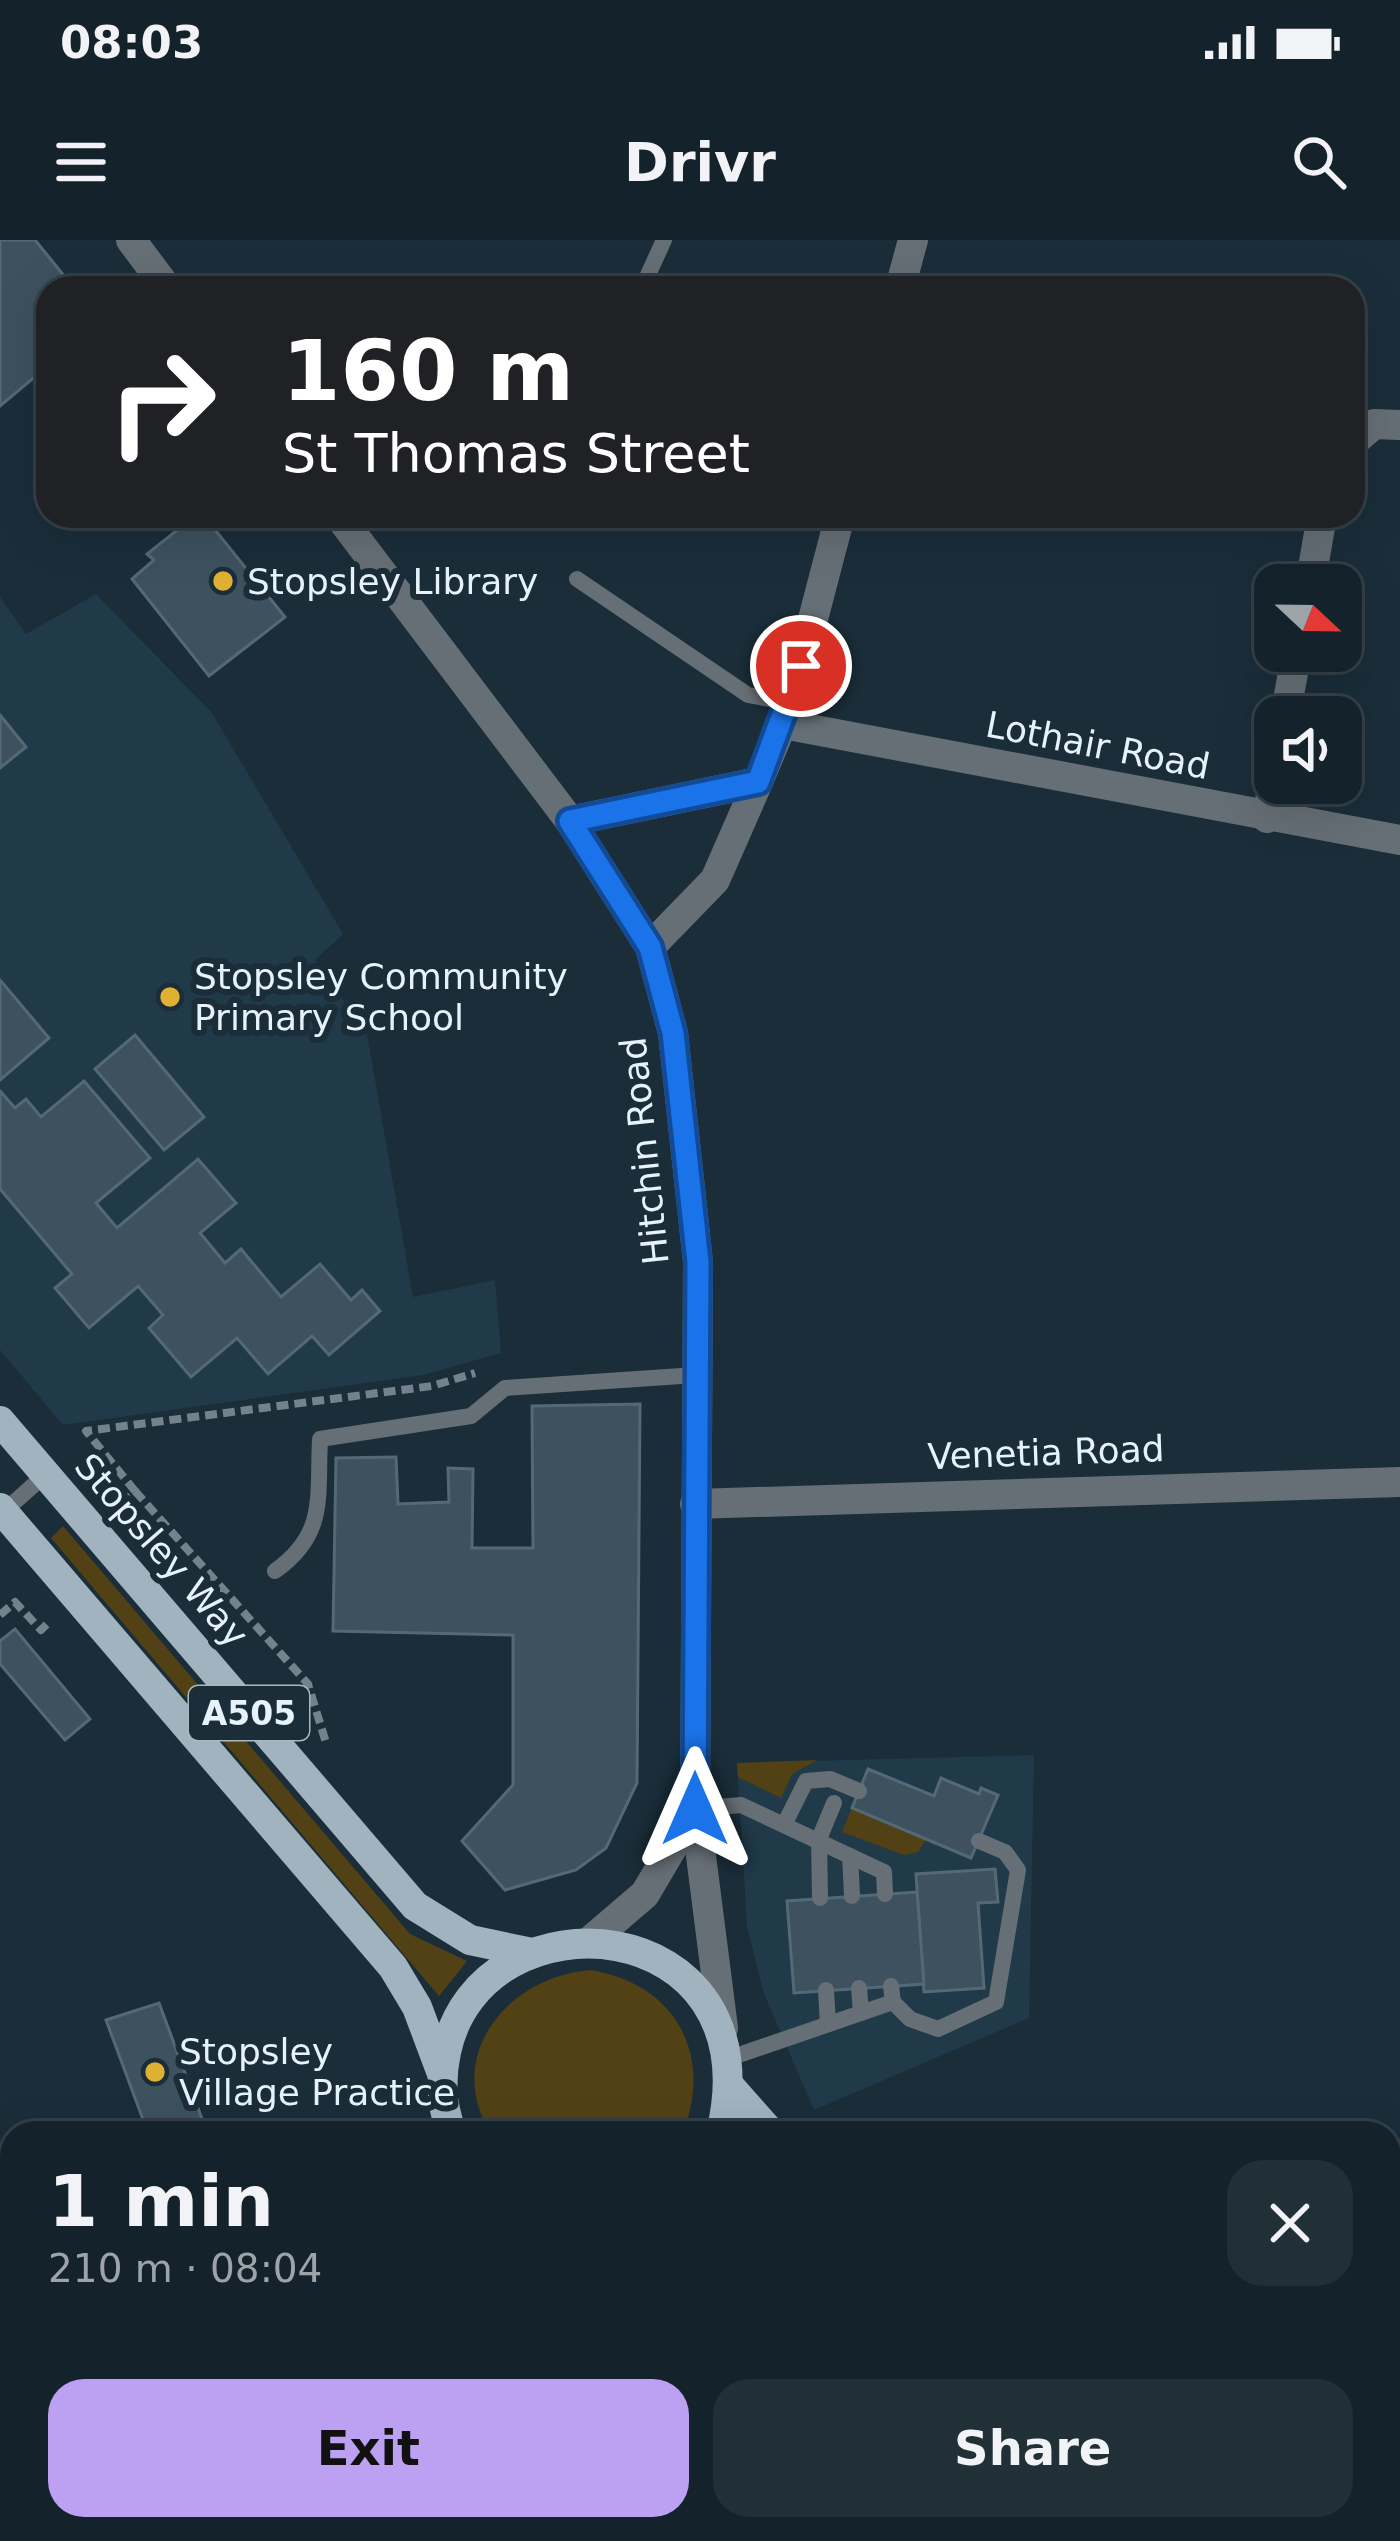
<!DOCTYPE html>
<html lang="en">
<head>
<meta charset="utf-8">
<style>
  :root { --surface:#14222b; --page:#212f37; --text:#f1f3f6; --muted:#9da4a9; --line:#333f47; --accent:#bca0f2 }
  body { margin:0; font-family:"DejaVu Sans",sans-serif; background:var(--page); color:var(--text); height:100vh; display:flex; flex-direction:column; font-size:45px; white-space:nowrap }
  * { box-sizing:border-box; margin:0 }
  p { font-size:39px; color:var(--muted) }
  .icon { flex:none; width:66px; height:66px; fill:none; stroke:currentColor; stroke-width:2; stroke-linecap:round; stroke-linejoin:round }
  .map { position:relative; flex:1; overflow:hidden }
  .drawer { position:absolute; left:0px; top:1881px; width:1401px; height:420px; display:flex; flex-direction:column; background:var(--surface); border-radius:36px 36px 0 0; box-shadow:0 12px 48px #0002,0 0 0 3px var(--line) }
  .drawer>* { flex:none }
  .hud { position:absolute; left:36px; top:36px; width:1329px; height:252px; border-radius:36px; box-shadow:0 12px 48px #0002,0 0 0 3px var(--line); background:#202124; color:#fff; overflow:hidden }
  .needle { width:78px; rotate:112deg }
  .fabs { position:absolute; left:1254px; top:324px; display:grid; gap:24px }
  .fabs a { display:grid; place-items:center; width:108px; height:108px; border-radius:24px; background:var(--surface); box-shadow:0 12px 48px #0002,0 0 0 3px var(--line); font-size:60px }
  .pin { position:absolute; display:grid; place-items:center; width:102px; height:102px; color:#fff; margin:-51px; border:6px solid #fff; border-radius:50%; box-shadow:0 3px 12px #0007 }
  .me { position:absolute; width:132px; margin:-66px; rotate:0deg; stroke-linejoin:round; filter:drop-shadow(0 0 9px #0008) }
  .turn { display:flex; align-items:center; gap:42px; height:252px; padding:0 48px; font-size:54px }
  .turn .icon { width:156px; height:156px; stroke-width:2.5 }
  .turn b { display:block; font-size:84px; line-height:102px }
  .round { display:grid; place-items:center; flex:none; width:126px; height:126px; border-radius:36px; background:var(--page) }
  .summary { display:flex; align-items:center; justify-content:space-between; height:204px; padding:0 48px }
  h1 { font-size:72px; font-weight:800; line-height:90px }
  .primary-button { display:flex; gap:24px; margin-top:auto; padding:24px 48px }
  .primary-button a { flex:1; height:138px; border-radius:36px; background:var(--accent); color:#111; font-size:48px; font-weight:800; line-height:138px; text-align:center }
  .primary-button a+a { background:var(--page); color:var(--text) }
  .status { display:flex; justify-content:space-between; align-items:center; height:84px; padding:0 60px; background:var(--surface); direction:ltr }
  .status svg { height:33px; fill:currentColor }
  header { display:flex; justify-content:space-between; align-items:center; height:156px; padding:0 48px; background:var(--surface); font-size:54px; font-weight:800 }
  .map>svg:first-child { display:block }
</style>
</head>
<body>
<div class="status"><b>08:03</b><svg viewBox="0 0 49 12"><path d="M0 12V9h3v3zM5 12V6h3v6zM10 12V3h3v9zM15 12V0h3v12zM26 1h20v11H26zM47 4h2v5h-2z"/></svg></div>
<header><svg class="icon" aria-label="menu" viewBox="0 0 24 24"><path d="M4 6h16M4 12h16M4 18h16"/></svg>Drivr<svg class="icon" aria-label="search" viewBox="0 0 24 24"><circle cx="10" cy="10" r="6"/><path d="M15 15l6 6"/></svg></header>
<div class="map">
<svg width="1400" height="2301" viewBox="0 0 1400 2301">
  <rect width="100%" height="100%" fill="#1a2d39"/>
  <g fill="#203a49">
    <polygon points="96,354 212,473 343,694 315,720 367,794 413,1057 495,1040 501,1113 423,1135 63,1185 0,1110 0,357 26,394"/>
    <polygon points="1034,1515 1029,1778 814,1870 763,1751 747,1686 737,1523"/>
  </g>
  <g fill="#524115">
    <polygon points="63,1286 410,1694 467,1721 439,1756 51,1298"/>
    <polygon points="817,1520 792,1534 781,1558 738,1537 737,1523"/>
    <polygon points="852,1568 926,1599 918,1612 904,1615 842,1592"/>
    <path d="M590 1730C673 1743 713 1811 684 1890L490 1893C443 1813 509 1737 590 1730Z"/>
  </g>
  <g fill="#3d515e" stroke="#546976" stroke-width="3">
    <polygon points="0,0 35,0 74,48 48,48 48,110 36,120 43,130 0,166"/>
    <polygon points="195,276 204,276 285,377 209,436 132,339 154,320 147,314"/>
    <polygon points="0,475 26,507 0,528"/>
    <polygon points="0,740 49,798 0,840"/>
    <polygon points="135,795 204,877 164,910 95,829"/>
    <polygon points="84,841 150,918 96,963 117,988 198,919 236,963 200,993 225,1023 241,1009 281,1057 320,1024 351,1060 362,1050 380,1071 329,1115 312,1096 268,1134 237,1098 191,1137 149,1088 163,1075 138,1046 89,1088 55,1048 72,1034 0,949 0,851 15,868 26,859 41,877"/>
    <polygon points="640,1164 637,1543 606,1608 576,1630 505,1650 462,1601 513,1545 513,1395 333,1391 336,1218 396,1217 398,1264 449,1262 448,1228 473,1229 472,1308 533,1308 532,1166"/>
    <polygon points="15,1389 90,1479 65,1500 0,1424 0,1401"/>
    <polygon points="868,1529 934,1556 941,1538 979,1554 981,1548 998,1555 971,1618 852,1568"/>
    <polygon points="995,1629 998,1662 978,1663 984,1748 924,1752 916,1634"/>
    <polygon points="917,1652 924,1744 794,1753 787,1661"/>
    <polygon points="159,1763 204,1884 179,1893 148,1893 106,1780"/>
    <polygon points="529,2289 863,2289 863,2296 787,2296 787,2301 529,2301"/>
  </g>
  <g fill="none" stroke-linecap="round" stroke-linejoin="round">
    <g stroke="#73838d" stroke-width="8" stroke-dasharray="12 6" stroke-linecap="butt">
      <polyline points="135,1251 308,1444 327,1506"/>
      <polyline points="121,1263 135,1251 86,1191 432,1146 475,1133"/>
      <polyline points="0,1375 15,1362 41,1390 48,1383"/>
    </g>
    <g stroke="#666f75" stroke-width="16">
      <polyline points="642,48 664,0"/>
      <polyline points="577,339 748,455 791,463"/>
      <polyline points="1,1274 46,1234"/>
      <path d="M275 1331C327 1294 317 1258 320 1199L471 1176 505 1148 696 1135"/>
      <polyline points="695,1569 741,1565 884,1632 885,1654"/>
      <polyline points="785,1583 806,1541 830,1539 859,1551"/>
      <polyline points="850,1616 852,1656"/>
      <polyline points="820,1658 819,1599 834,1563"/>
      <polyline points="859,1748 861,1773"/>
      <polyline points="826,1750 828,1784"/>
      <polyline points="893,1762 910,1779 938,1789 996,1762 1018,1630 1005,1612 979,1601"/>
      <polyline points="730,1818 893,1762 891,1746"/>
    </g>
    <g stroke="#666f75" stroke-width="30">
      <polyline points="900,48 913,0"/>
      <polyline points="1353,202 1374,184 1400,185"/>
      <polyline points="1310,345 1322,276"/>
      <polyline points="1285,477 1297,411"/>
      <polyline points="783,484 1400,600"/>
      <polyline points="1267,578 1275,533"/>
      <polyline points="570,581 758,542"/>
      <polyline points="650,707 715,640 758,542 791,463 840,276"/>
      <polyline points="695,1264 1400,1242"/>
      <polyline points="419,2289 420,2301"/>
    </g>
    <g stroke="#666f75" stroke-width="30">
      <polyline points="131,0 167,48"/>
      <polyline points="339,276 570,581 650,707 673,793 698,1022 695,1569 723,1788"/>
      <polyline points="589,1702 645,1654 695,1569"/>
      <polyline points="0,2117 12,2113"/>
    </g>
    <g stroke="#a0b3bf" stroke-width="30">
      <polyline points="0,1181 415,1666 470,1700 532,1713"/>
      <polyline points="0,1268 393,1727 417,1767 441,1831"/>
      <polyline points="732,1849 771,1893"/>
      <path d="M452 1893C441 1866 440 1840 446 1812 481 1646 775 1669 721 1893"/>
      <polyline points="1118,2289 1132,2301"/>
      <polyline points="1185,2289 1200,2301"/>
    </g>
  </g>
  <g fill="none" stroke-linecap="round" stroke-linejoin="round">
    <defs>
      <polyline id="route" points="695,1569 698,1022 673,793 650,707 570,581 758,542 801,426"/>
    </defs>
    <use href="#route" stroke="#114b97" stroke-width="30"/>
    <use href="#route" stroke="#1a73e8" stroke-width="21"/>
  </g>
  <g fill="#deb133" stroke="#1a2d39" stroke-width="4.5">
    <circle cx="223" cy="341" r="12"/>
    <circle cx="170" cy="757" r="12"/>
    <circle cx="155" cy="1832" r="12"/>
  </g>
  <g text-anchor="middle" stroke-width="12" stroke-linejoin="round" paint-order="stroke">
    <rect fill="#1a2d39" stroke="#aab8c1" stroke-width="3" x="189" y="1446" width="120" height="54" rx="9"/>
    <g font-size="33" font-weight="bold" fill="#e7f3fb">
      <text x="249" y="1485">A505</text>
    </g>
    <g font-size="36" fill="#e7f3fb" stroke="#1a2d39" text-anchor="start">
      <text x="247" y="354">Stopsley Library</text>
      <text x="194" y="749">Stopsley Community<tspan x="194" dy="41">Primary School</tspan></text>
      <text x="179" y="1824">Stopsley<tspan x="179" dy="41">Village Practice</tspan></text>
    </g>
    <g font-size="36" fill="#e7f3fb" stroke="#1a2d39">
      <text transform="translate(1098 505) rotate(11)" y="13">Lothair Road</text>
      <text transform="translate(644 911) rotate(-96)" y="13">Hitchin Road</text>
      <text transform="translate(1046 1212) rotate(-2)" y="13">Venetia Road</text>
      <text transform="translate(162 1310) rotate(49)" y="13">Stopsley Way</text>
    </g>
  </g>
</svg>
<div class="fabs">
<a><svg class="needle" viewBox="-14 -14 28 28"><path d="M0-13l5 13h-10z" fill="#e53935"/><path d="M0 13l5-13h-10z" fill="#9da4a9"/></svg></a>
<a><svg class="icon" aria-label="sound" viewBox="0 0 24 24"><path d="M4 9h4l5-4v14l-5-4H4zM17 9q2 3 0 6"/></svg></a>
</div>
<div class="pin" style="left:801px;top:426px;background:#d93025"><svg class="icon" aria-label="arrive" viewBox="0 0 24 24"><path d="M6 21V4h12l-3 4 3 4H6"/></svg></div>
<svg class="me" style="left:695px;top:1569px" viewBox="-20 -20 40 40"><path d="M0-17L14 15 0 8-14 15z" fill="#1a73e8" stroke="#fff" stroke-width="4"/></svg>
<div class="hud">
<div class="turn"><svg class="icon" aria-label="right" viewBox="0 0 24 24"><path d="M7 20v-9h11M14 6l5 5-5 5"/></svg><div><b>160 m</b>St Thomas Street</div></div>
</div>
<section class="drawer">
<div class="summary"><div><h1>1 min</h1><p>210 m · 08:04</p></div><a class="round"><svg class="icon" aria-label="close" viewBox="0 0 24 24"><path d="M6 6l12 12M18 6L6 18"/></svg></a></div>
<div class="primary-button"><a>Exit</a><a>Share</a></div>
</section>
</div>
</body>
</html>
